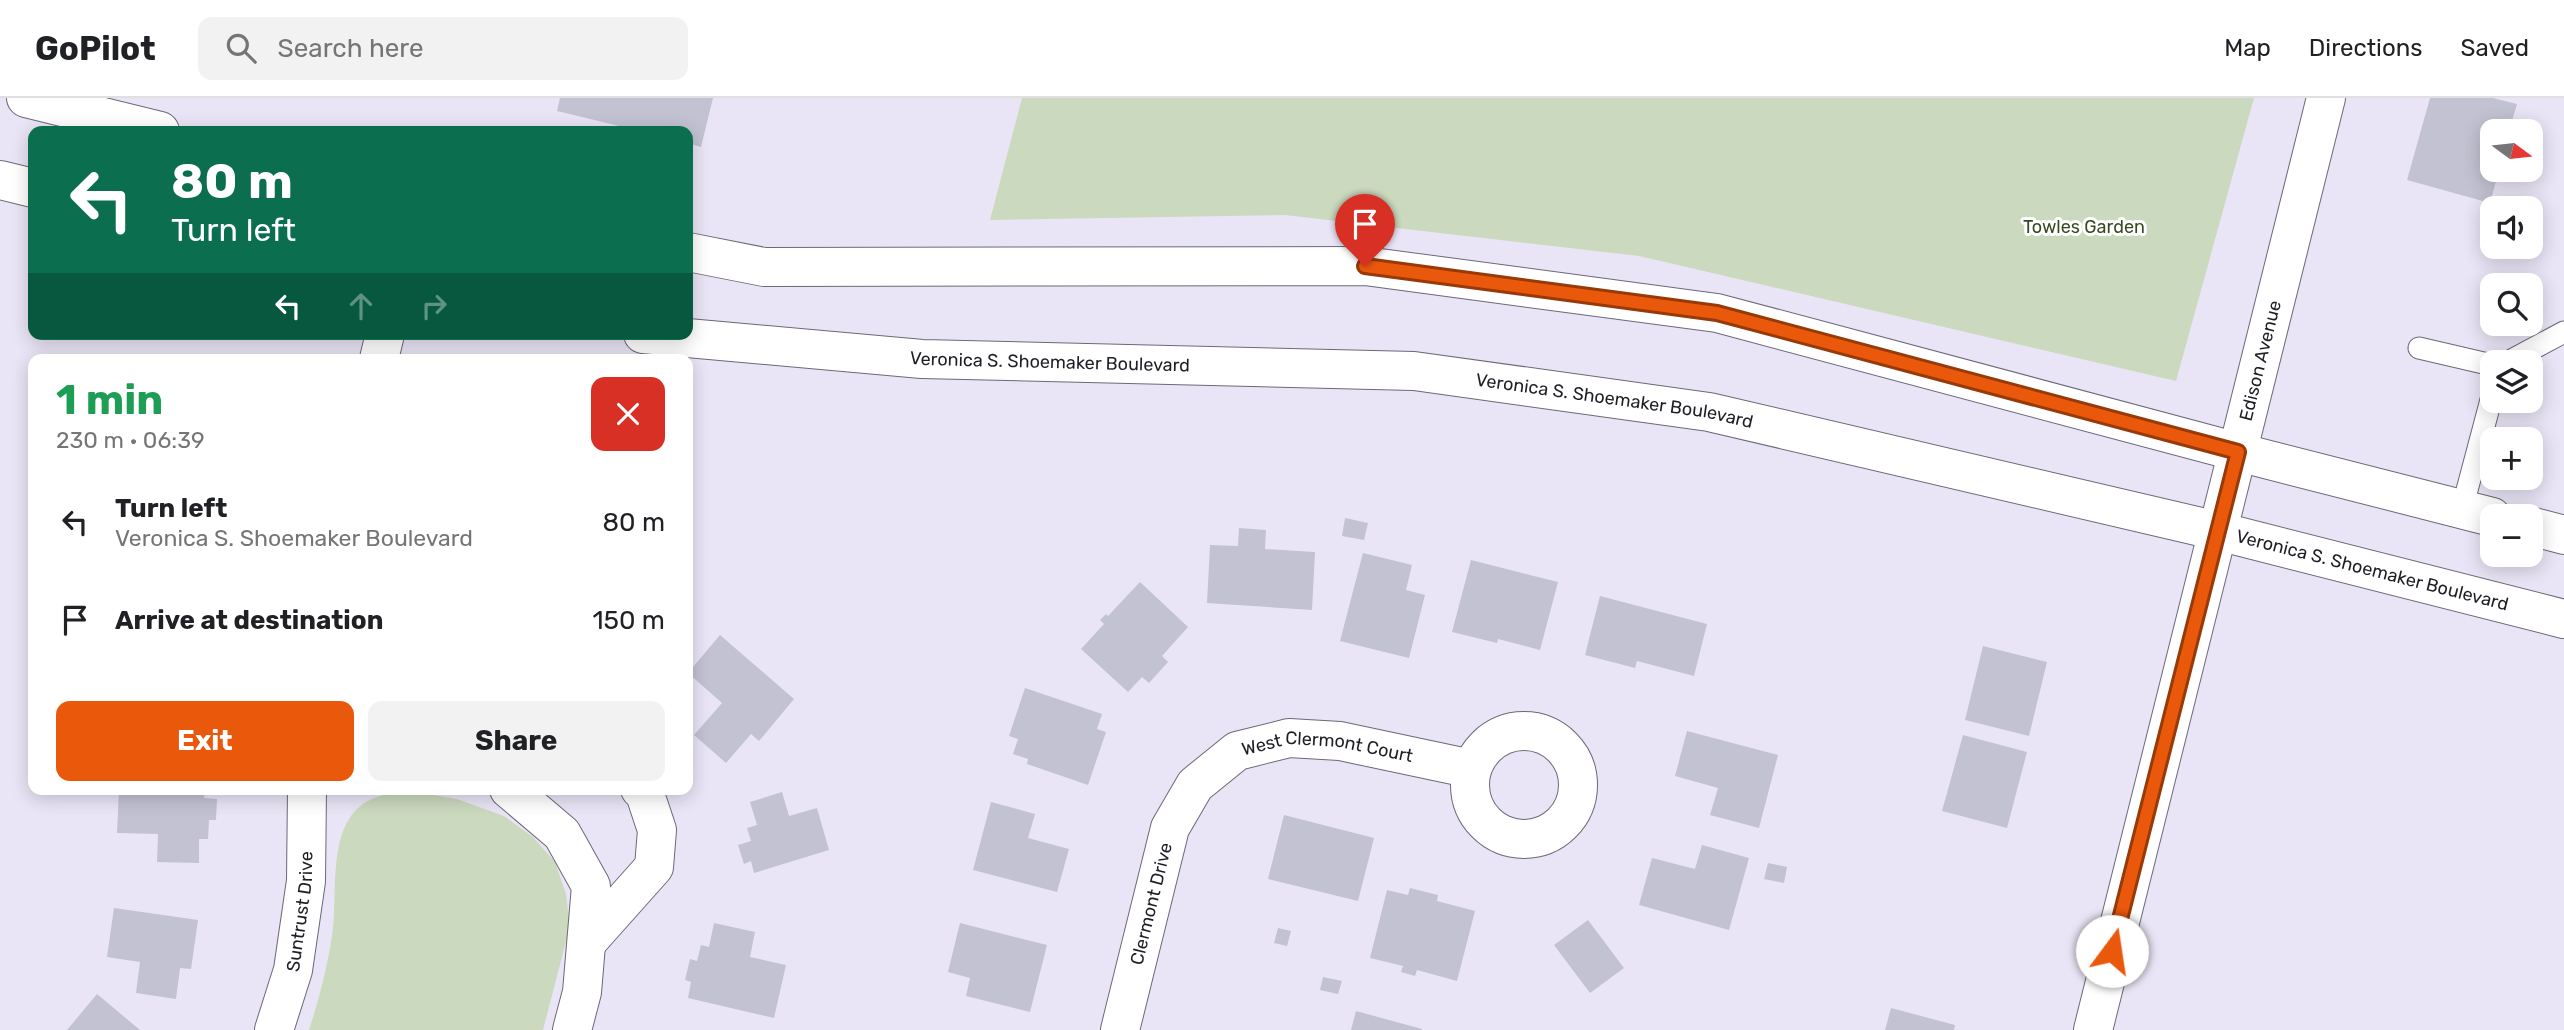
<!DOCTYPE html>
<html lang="en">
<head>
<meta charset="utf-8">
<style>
  :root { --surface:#fff; --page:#f2f2f2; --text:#202124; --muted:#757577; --line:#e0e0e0; --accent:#ea580c }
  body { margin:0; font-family:Rubik,sans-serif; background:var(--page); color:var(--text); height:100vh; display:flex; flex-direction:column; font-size:26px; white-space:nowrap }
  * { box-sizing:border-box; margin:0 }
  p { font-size:23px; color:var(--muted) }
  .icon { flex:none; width:38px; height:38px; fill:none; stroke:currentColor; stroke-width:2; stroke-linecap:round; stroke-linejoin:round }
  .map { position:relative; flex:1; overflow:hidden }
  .panel { position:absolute; left:28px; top:256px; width:665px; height:441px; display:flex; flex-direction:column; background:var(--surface); border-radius:14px; box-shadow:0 4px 18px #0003 }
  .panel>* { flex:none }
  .hud { position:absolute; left:28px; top:28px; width:665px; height:214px; border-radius:14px; box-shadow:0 4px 18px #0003; background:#0b6e4f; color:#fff; overflow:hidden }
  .needle { width:46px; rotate:105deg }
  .tools { position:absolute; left:2480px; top:21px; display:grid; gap:14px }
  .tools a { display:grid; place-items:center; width:63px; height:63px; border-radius:14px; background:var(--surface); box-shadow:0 4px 18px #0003; font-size:35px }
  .pin { position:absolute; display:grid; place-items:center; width:60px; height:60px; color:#fff; margin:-72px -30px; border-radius:50% 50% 50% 0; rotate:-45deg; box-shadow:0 0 7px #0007 }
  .pin .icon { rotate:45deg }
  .me { position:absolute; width:77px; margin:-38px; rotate:14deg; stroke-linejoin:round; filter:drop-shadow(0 0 5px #0008) }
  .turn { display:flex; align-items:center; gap:24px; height:147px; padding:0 28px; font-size:32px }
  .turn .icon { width:91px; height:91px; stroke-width:2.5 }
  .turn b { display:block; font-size:49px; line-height:60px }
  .lanes { display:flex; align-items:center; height:66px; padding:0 28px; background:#0003; justify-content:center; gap:35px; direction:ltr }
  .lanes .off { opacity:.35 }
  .round { display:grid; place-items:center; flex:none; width:74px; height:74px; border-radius:14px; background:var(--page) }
  .summary { display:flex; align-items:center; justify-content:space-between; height:119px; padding:0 28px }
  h1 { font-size:42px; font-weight:700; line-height:52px; color:#1e9e55 }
  .button { display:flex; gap:14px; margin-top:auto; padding:14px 28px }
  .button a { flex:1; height:80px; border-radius:14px; background:var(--accent); color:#fff; font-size:28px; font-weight:700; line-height:80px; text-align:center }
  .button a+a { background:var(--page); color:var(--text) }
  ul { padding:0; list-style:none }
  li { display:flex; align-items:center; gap:21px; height:98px; padding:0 28px }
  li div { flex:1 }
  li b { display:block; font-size:26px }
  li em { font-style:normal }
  header { display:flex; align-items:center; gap:42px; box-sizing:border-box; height:98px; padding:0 35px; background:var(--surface); border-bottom:2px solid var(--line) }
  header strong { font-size:33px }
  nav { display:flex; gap:38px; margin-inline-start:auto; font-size:24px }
  .search { width:490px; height:63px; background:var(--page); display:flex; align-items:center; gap:18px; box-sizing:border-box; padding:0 24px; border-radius:14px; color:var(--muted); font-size:26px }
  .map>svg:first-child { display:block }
</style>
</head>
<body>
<header>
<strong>GoPilot</strong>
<div class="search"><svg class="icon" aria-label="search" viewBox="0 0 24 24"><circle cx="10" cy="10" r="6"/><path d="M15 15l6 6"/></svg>Search here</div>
<nav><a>Map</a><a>Directions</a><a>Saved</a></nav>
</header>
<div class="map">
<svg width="2564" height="932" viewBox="0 0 2564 932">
  <rect width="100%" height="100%" fill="#eae5f6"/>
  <g fill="#cbd9be">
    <polygon points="1022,0 2254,0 2176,283 1639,158 1285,117 990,122"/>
    <path d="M409 693 457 701 504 718 533 739 555 764 566 796 570 828 543 932H309C319 901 327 871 332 838 338 801 328 742 355 713 370 697 388 696 409 693Z"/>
  </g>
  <g fill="#c2c2d2">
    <polygon points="560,0 713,0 701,49 688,45 688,33 640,33 557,13"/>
    <polygon points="2430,0 2493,0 2517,6 2509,33 2492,33 2492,72 2499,72 2490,105 2407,82"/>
    <polygon points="1345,420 1368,425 1364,442 1342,438"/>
    <polygon points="1239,430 1266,432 1265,451 1315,454 1312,512 1207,505 1210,447 1238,448"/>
    <polygon points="1363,455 1412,467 1406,492 1425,497 1409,560 1340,543"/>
    <polygon points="1471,462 1558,484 1540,552 1498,541 1497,545 1452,534"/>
    <polygon points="1140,484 1188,529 1162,558 1168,564 1149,585 1142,579 1128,594 1081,551 1104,526 1100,522 1106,516 1108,518"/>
    <polygon points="1600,498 1707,526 1694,578 1637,563 1635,570 1585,557"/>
    <polygon points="720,537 794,601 759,643 751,636 726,665 694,637 722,605 688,575"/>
    <polygon points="1983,548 2047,564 2029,638 1965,622"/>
    <polygon points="1025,590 1102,616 1097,631 1106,634 1088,687 1027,666 1028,661 1013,656 1018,641 1009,638"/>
    <polygon points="1687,633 1778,657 1759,730 1710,717 1718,690 1675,678"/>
    <polygon points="1963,637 2027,654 2007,730 1942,713"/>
    <polygon points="119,691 205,691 204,700 217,701 216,722 209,722 208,741 199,741 199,765 157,764 158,736 117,735"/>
    <polygon points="782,694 789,718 817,710 829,752 754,775 751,763 744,766 738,747 751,743 747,730 757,727 750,704"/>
    <polygon points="991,704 1035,716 1028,740 1069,751 1057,794 973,772"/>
    <polygon points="1284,717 1374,740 1358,803 1268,781"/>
    <polygon points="1702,747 1749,760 1729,832 1639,807 1652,760 1695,771"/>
    <polygon points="1768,765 1787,769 1784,785 1764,781"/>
    <polygon points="1410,790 1438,797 1437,803 1475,813 1457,883 1417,872 1415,878 1401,874 1403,868 1370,860 1387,792 1408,797"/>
    <polygon points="114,810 198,822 191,871 180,870 176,901 136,895 140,864 107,859"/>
    <polygon points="1588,822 1624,870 1590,895 1554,847"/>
    <polygon points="714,825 755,834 750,859 786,867 774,920 688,900 691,884 685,882 690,861 697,863 701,847 709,849"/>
    <polygon points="960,825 1047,847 1030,914 966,898 970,880 948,874"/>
    <polygon points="1278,830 1291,833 1287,848 1274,845"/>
    <polygon points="1323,879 1342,883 1338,896 1320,892"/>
    <polygon points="97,896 140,932 67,932"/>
    <polygon points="1891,910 1955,927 1954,932 1885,932"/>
    <polygon points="1356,913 1422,931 1422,932 1351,932"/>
  </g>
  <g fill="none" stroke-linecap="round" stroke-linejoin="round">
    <defs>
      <g id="service">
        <polyline points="2419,250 2492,267"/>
        <polyline points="2508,264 2564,234"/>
        <polyline points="2462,411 2492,298"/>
      </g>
      <g id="minor">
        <polyline points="379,261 385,236"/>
        <circle cx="1524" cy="687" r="54"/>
        <polyline points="509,691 562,736 591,788 582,894 572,932"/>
        <polyline points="588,843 654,769 657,732 644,693 640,691"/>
        <path id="s1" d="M274 932 293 872 306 783 307 691"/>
        <path id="s2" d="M1120 932 1170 730 1195 687 1237 653 1289 640 1340 643 1472 671"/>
      </g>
      <g id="tertiary">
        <polyline points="26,0 160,33"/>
        <polyline points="0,82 33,90"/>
        <polyline points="688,154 764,169 1365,168 1717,215 2238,354 2492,419"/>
        <path id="s3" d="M643 236 922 261 1414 273 1709 314 2218 433 2564 521"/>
        <polyline points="2530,428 2564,437"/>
        <path id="s4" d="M2093 932 2326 0"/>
      </g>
    </defs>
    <use href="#service" stroke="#6c6877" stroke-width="23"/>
    <use href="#minor" stroke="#6c6877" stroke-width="40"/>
    <use href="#tertiary" stroke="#6c6877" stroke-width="40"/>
    <use href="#service" stroke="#fff" stroke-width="21"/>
    <use href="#minor" stroke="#fff" stroke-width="38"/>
    <use href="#tertiary" stroke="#fff" stroke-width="38"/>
  </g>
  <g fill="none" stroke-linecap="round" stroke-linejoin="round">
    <defs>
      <polyline id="route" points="1365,168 1717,215 2238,354 2112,853"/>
    </defs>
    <use href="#route" stroke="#983908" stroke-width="18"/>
    <use href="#route" stroke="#ea580c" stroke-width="12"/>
  </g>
  <g text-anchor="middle" stroke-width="6" stroke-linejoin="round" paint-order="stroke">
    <g font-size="18" fill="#374b20" stroke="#fff">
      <text x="2084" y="135">Towles Garden</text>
    </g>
    <g font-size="18" fill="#201e24" stroke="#fff">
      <text dy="6" stroke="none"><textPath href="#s4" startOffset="690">Edison Avenue</textPath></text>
      <text dy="6" stroke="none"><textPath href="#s3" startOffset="408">Veronica S. Shoemaker Boulevard</textPath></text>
      <text dy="6" stroke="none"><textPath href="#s3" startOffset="975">Veronica S. Shoemaker Boulevard</textPath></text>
      <text dy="6" stroke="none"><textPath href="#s3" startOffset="1752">Veronica S. Shoemaker Boulevard</textPath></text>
      <text dy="6" stroke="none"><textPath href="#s2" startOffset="404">West Clermont Court</textPath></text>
      <text dy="6" stroke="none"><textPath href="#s2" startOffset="130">Clermont Drive</textPath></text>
      <text dy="6" stroke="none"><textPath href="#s1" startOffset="122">Suntrust Drive</textPath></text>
    </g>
  </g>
</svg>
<div class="tools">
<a><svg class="needle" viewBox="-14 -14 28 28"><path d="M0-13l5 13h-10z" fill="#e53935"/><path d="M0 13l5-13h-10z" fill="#757577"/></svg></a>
<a><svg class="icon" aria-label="sound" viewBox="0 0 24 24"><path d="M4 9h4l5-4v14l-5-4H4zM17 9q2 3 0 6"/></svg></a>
<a><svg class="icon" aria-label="search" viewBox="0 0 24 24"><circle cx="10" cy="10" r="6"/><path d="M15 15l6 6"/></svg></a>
<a><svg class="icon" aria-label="layers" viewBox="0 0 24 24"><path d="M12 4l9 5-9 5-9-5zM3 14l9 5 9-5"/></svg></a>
<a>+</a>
<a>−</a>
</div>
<div class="pin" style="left:1365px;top:168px;background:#d93025"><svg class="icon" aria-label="arrive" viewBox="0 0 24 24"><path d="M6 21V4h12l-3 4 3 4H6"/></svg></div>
<svg class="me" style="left:2112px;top:853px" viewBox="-20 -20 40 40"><circle r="19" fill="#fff"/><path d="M0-13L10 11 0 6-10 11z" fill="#ea580c"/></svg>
<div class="hud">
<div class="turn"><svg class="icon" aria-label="left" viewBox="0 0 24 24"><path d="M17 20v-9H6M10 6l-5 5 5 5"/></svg><div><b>80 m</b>Turn left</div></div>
<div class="lanes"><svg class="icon" aria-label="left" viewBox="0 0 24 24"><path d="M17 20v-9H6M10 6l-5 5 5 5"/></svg><svg class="icon off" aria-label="ahead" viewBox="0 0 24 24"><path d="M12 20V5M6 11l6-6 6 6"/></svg><svg class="icon off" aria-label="right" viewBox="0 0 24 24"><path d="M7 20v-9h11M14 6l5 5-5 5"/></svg></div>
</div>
<section class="panel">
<div class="summary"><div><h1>1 min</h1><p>230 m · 06:39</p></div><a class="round" style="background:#d93025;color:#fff"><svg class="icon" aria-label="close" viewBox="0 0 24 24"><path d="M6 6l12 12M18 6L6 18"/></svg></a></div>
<ul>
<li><svg class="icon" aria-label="left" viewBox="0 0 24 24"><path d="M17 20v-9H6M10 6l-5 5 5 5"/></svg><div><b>Turn left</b><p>Veronica S. Shoemaker Boulevard</p></div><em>80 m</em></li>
<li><svg class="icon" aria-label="arrive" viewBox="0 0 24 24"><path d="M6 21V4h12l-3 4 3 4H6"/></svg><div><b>Arrive at destination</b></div><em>150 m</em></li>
</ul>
<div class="button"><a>Exit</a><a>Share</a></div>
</section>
</div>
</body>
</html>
